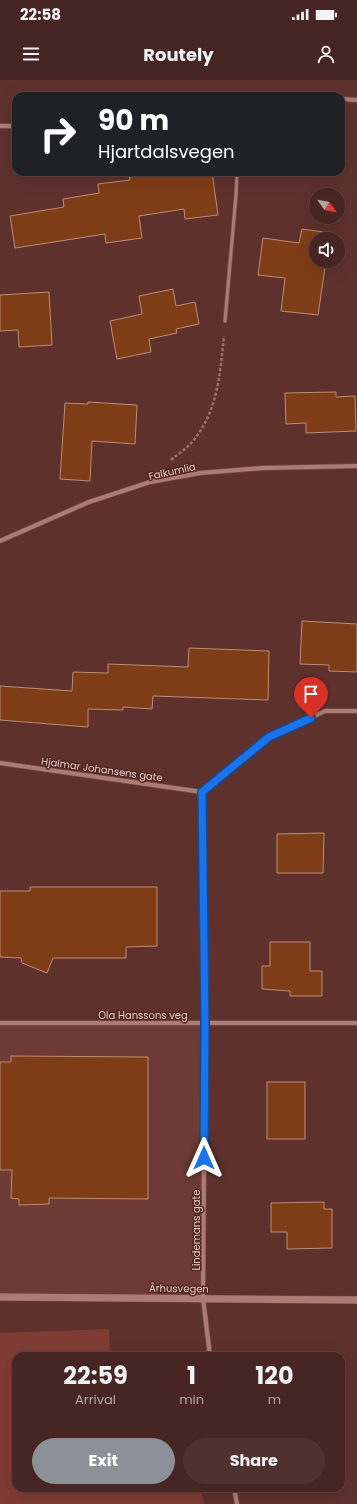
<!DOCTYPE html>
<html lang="en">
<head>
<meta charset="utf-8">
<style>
  :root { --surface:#462522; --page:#50312f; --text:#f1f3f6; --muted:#b0a5a5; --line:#5e4240; --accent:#8c9099 }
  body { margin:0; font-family:Poppins,sans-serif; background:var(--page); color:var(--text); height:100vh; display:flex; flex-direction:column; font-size:15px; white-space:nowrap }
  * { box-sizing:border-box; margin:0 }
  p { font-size:13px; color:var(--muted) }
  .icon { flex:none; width:22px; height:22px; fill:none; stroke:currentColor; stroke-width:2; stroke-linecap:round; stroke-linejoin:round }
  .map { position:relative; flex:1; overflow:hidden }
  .drawer { position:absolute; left:12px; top:1272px; width:333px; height:140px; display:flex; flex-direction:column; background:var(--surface); border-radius:12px; box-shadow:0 4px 16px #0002,0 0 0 1px var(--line) }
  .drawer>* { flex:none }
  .top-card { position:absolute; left:12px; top:12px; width:333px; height:84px; border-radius:12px; box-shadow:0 4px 16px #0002,0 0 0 1px var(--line); background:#202124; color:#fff; overflow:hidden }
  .needle { width:26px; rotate:123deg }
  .fabs { position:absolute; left:309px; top:108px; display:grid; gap:8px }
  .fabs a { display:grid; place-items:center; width:36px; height:36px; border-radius:50%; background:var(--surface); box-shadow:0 4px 16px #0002,0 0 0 1px var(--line); font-size:20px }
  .pin { position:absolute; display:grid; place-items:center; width:34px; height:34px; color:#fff; margin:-41px -17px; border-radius:50% 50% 50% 0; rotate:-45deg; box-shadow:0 0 4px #0007 }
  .pin .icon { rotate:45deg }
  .me { position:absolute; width:44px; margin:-22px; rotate:0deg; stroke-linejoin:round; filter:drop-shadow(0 0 3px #0008) }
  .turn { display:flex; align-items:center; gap:14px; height:84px; padding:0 20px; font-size:18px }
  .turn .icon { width:52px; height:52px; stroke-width:2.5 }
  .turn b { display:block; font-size:28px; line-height:34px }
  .eta { display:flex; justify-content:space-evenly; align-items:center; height:68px; text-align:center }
  .eta b { font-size:24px; font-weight:700; line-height:28px }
  .action { display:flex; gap:8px; margin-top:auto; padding:8px 20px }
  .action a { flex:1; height:46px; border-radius:24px; background:var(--accent); color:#fff; font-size:16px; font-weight:700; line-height:46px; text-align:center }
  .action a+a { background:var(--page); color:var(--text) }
  .status { display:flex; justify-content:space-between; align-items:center; height:28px; padding:0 20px; background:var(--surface); direction:ltr }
  .status svg { height:11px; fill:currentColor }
  header { display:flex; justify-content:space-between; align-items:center; height:52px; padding:0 20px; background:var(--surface); font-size:18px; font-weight:700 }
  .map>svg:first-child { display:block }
</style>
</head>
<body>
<div class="status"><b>22:58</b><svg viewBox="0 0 49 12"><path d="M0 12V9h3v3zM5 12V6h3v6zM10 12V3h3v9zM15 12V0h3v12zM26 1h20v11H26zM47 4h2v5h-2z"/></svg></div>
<header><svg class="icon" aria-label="menu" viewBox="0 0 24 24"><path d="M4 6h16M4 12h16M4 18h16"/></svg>Routely<svg class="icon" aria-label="person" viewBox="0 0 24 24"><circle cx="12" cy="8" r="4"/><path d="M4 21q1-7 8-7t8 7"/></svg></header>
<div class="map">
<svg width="357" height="1424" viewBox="0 0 357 1424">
  <rect width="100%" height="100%" fill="#5e312d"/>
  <polygon fill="#6d3a35" points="0,943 205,944 203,1218 116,1217 0,1222"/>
  <polygon fill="#7e3c35" points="109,1249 110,1276 16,1276 16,1408 201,1408 204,1424 0,1424 0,1253"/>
  <g fill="#7f3d17" stroke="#bb8d76">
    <polygon points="129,92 212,92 218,135 185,139 184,129 139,136 142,158 106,163 105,154 15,168 10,136 64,127 63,119 99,113 98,104 130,100"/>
    <polygon points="302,149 330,153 329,159 316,159 316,181 326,181 318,235 281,231 285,198 258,195 263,158 299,163"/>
    <polygon points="173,209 176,226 195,222 199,244 176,249 177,253 149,259 151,272 117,279 110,241 142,234 139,216"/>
    <polygon points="49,212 52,265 19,267 18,250 0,251 0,215"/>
    <polygon points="336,312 336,317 355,316 356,351 306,353 306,343 286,344 285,313"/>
    <polygon points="88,322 137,325 135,364 92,361 90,401 60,399 65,323 88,324"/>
    <polygon points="302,541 357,544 357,592 329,591 329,585 300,584"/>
    <polygon points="189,568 269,571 268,620 153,616 152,629 123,627 123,630 88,629 88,647 0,640 0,606 72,611 73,592 108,593 108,584 188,587"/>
    <polygon points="324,753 323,793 277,793 277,754"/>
    <polygon points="30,807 157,807 157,866 126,867 126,878 53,878 47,893 22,883 21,878 0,877 0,811 30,811"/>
    <polygon points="270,862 310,862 310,891 322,891 322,916 290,916 290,911 262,909 262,886 270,886"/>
    <polygon points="11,976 148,977 148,1119 49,1118 49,1124 19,1125 19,1119 11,1118 12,1090 0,1090 0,982 11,982"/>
    <rect x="267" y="1002" width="38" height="57"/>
    <polygon points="324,1122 324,1129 332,1129 332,1168 287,1169 287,1152 271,1152 271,1123"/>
  </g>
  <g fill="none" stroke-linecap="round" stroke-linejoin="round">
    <defs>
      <polyline id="service" points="225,241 236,115 237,92"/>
      <g id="minor">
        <polyline points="300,16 305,16"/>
        <polyline points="341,19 357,20"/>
        <polyline points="0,46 16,46"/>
        <polyline points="0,461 89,422 150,402 200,393 263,388 357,386"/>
        <polyline points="0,683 202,712"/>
        <polyline points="202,712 205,944 203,1218 210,1276"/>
        <polyline points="202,712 269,657 325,631 357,631"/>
        <polyline points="0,943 357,943"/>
        <polyline points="234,1408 237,1424"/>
      </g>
      <path id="tertiary" d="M0 1217C119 1217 238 1220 357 1220"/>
    </defs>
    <use href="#service" stroke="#76514d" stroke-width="4.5"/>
    <use href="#minor" stroke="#76514d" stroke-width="5.5"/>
    <use href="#tertiary" stroke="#76514d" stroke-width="8"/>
    <path stroke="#99736f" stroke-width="2.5" stroke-dasharray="3 2" stroke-linecap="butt" d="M171 380C178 374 186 369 192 362 218 332 220 293 224 256"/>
    <use href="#service" stroke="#ae7b74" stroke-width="3"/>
    <use href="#minor" stroke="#ae7b74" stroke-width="4"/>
    <use href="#tertiary" stroke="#ae7b74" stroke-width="7"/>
  </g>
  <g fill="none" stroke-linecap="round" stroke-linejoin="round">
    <defs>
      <polyline id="route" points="204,1078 205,944 202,712 269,657 311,638"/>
    </defs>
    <use href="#route" stroke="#114b97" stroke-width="10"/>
    <use href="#route" stroke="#1a73e8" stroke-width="7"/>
  </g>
  <g text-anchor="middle" stroke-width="3" stroke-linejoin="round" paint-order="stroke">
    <g font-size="10" fill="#e7cac6" stroke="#522723">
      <text transform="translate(172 391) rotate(-12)" y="4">Falkumlia</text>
      <text transform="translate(102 689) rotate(8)" y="4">Hjalmar Johansens gate</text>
      <text x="143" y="939">Ola Hanssons veg</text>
      <text transform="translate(196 1150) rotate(-90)" y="4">Lindemans gate</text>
      <text transform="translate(179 1208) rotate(1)" y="4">Århusvegen</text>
    </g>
  </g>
</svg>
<div class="fabs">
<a><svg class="needle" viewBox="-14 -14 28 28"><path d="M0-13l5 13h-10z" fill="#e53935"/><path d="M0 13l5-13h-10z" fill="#b0a5a5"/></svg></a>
<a><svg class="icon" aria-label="sound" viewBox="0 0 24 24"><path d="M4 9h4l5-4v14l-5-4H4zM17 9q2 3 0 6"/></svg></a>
</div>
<div class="pin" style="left:311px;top:638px;background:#d93025"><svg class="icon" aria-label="arrive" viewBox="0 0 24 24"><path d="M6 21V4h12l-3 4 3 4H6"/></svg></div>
<svg class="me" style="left:204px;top:1078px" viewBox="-20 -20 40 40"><path d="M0-17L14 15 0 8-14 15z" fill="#1a73e8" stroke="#fff" stroke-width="4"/></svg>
<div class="top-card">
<div class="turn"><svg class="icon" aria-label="right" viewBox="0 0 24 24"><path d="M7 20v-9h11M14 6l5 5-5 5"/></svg><div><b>90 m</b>Hjartdalsvegen</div></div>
</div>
<section class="drawer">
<div class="eta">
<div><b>22:59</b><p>Arrival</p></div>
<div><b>1</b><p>min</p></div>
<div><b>120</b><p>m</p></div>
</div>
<div class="action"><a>Exit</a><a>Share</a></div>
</section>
</div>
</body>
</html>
